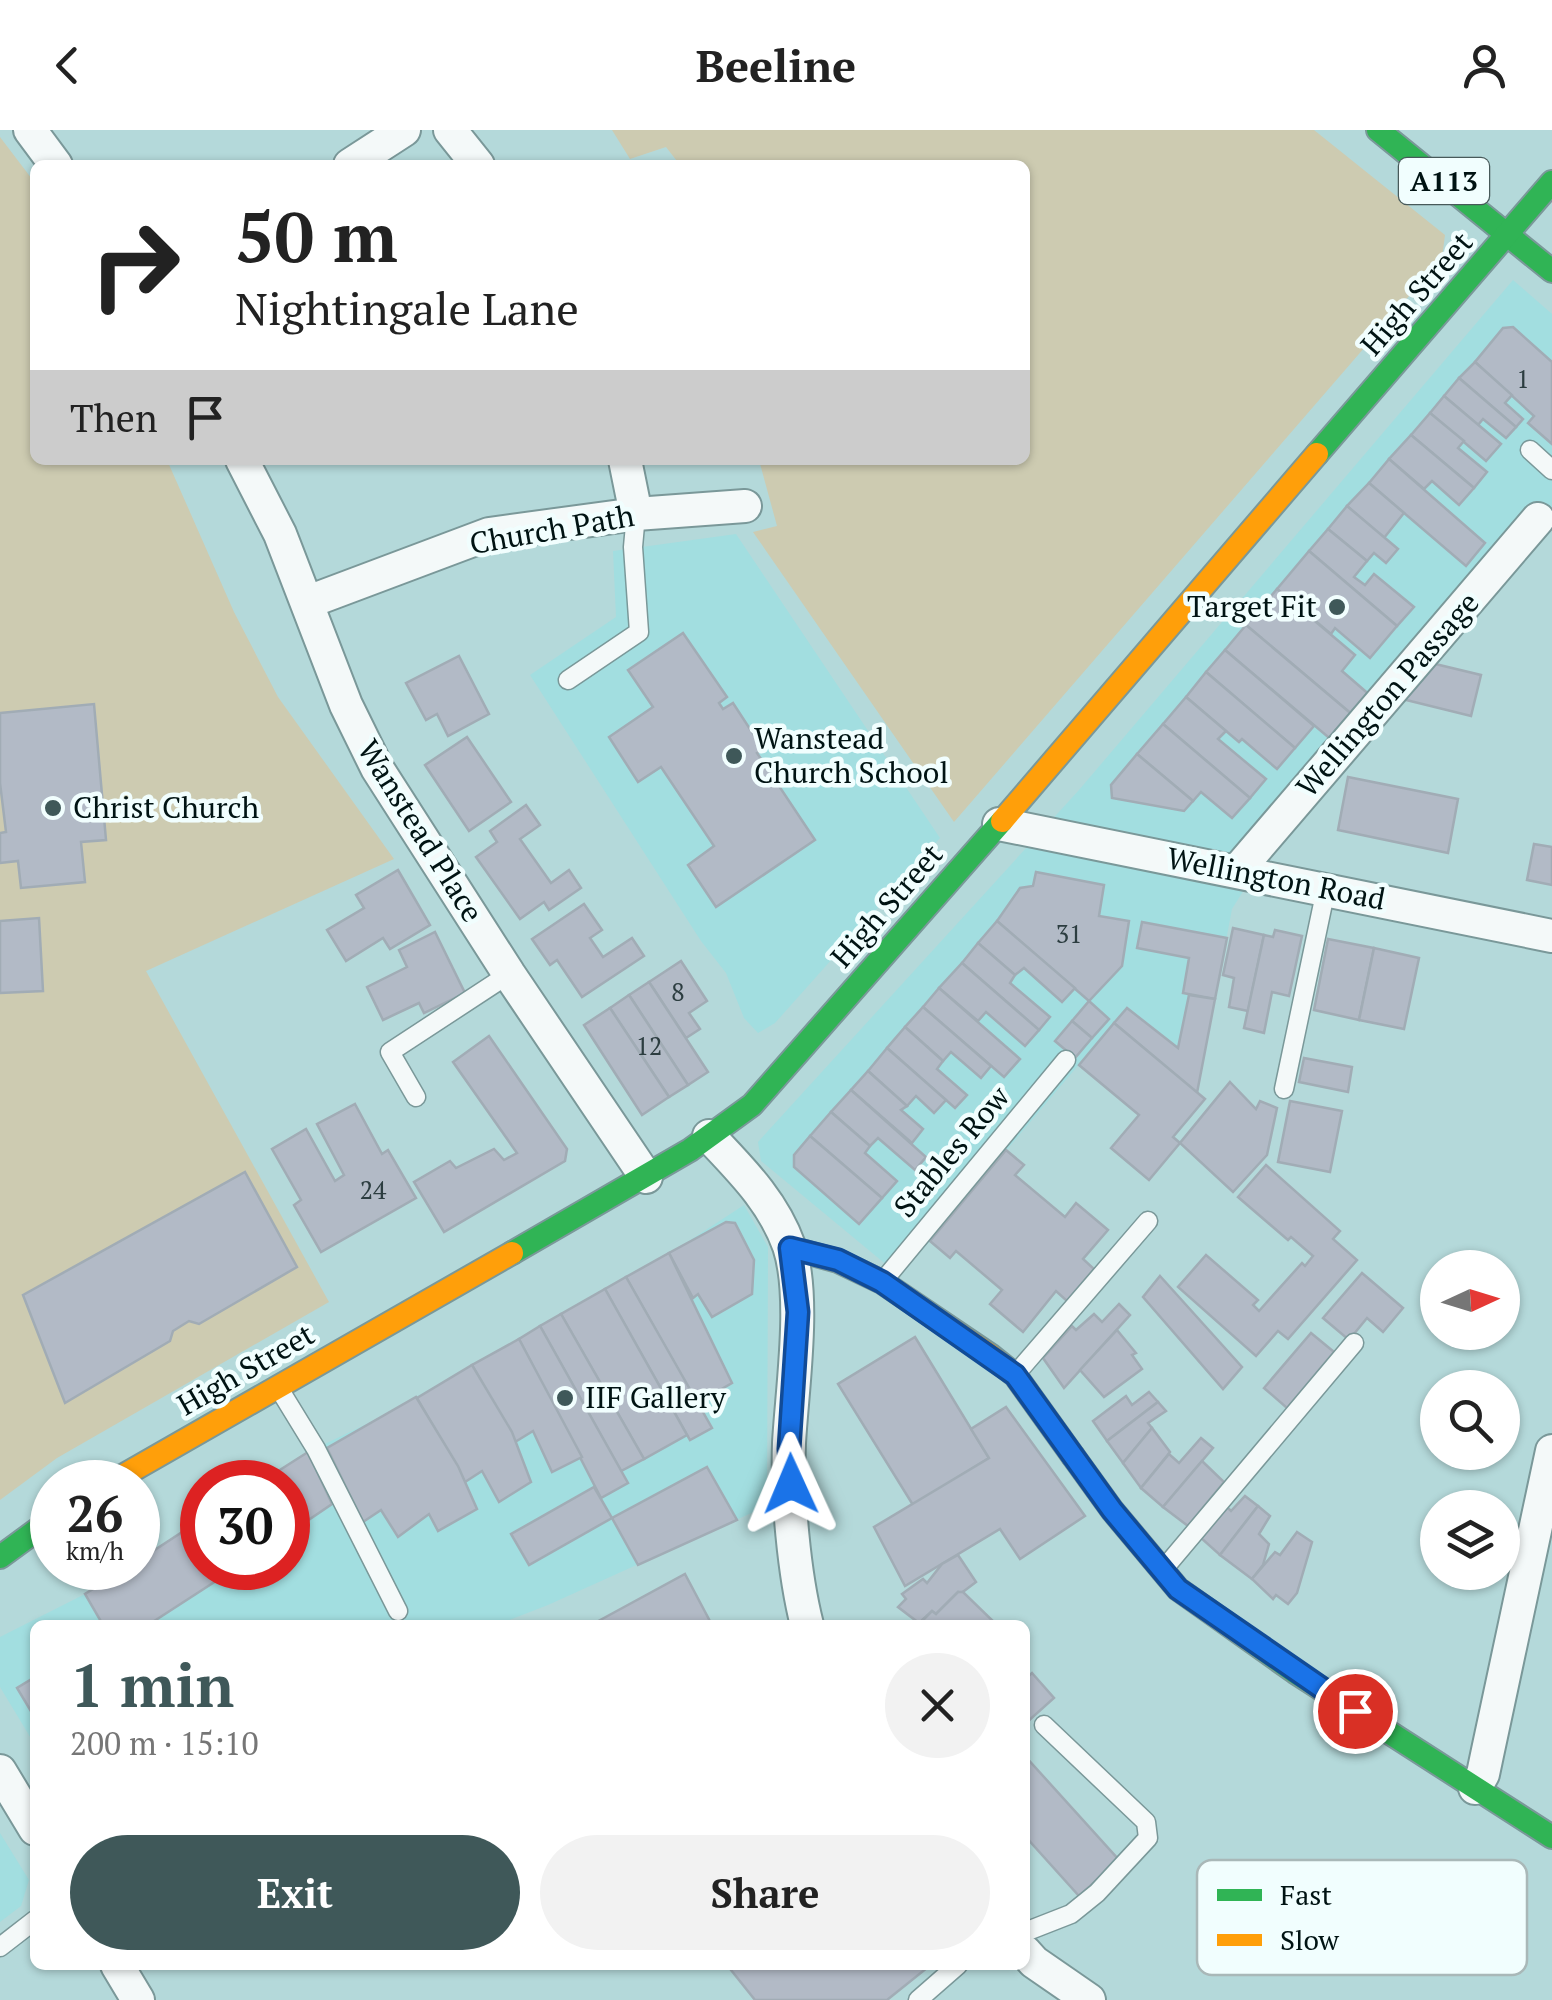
<!DOCTYPE html>
<html lang="en">
<head>
<meta charset="utf-8">
<style>
  :root { --surface:#fff; --page:#f2f2f2; --text:#222; --muted:#767676; --accent:#3f5859 }
  body { margin:0; font-family:"PT Serif",serif; background:var(--page); color:var(--text); height:100vh; display:flex; flex-direction:column; font-size:38px; white-space:nowrap }
  * { box-sizing:border-box; margin:0 }
  p { font-size:32px; color:var(--muted) }
  .icon { flex:none; width:55px; height:55px; fill:none; stroke:currentColor; stroke-width:2; stroke-linecap:round; stroke-linejoin:round }
  .map { position:relative; flex:1; overflow:hidden }
  .side { position:absolute; left:30px; top:1490px; width:1000px; height:350px; display:flex; flex-direction:column; background:var(--surface); border-radius:15px; box-shadow:0 2px 8px #0004 }
  .side>* { flex:none }
  .banner { position:absolute; left:30px; top:30px; width:1000px; height:305px; border-radius:15px; box-shadow:0 2px 8px #0004; background:#fff; color:var(--text); overflow:hidden }
  .needle { width:65px; rotate:86deg }
  .fabs { position:absolute; left:1420px; top:1120px; display:grid; gap:20px }
  .fabs a { display:grid; place-items:center; width:100px; height:100px; border-radius:50%; background:var(--surface); box-shadow:0 2px 8px #0004; font-size:50px }
  .speed { position:absolute; left:30px; top:1330px; display:flex; gap:20px; font-size:50px; font-weight:700; text-align:center }
  .speed>* { display:grid; place-content:center; width:130px; height:130px; border-radius:50%; background:var(--surface); box-shadow:0 2px 8px #0004; line-height:1 }
  .speed small { font-size:25px; font-weight:400 }
  .speed .limit { border:15px solid #d22; background:#fff; color:#111 }
  .pin { position:absolute; display:grid; place-items:center; width:85px; height:85px; color:#fff; margin:-42px; border:5px solid #fff; border-radius:50%; box-shadow:0 2px 10px #0007 }
  .me { position:absolute; width:110px; margin:-55px; rotate:359deg; stroke-linejoin:round; filter:drop-shadow(0 0 8px #0008) }
  .turn { display:flex; align-items:center; gap:35px; height:210px; padding:0 40px; font-size:45px }
  .turn .icon { width:130px; height:130px; stroke-width:2.5 }
  .turn b { display:block; font-size:70px; line-height:85px }
  .then { display:flex; align-items:center; height:95px; padding:0 40px; background:#0003; gap:20px; font-size:38px }
  .round { display:grid; place-items:center; flex:none; width:105px; height:105px; border-radius:52px; background:var(--page) }
  .headline { display:flex; align-items:center; justify-content:space-between; height:170px; padding:0 40px }
  h1 { font-size:60px; font-weight:700; line-height:75px; color:var(--accent) }
  .primary-button { display:flex; gap:20px; margin-top:auto; padding:20px 40px }
  .primary-button a { flex:1; height:115px; border-radius:60px; background:var(--accent); color:#fff; font-size:40px; font-weight:700; line-height:115px; text-align:center }
  .primary-button a+a { background:var(--page); color:var(--text) }
  header { display:flex; justify-content:space-between; align-items:center; height:130px; padding:0 40px; background:var(--surface); font-size:45px; font-weight:700 }
  .map>svg:first-child { display:block }
</style>
</head>
<body>
<header><svg class="icon" aria-label="back" viewBox="0 0 24 24"><path d="M15 5l-7 7 7 7"/></svg>Beeline<svg class="icon" aria-label="person" viewBox="0 0 24 24"><circle cx="12" cy="8" r="4"/><path d="M4 21q1-7 8-7t8 7"/></svg></header>
<div class="map">
<svg width="1552" height="1870" viewBox="0 0 1552 1870">
  <rect width="100%" height="100%" fill="#b4d9da"/>
  <g fill="#a2dee0">
    <polygon points="1513,150 1552,184 1552,396 1269,720 1232,779 1197,963 1114,893 900,1146 761,1031 758,1012 1079,660"/>
    <polygon points="736,404 940,708 775,893 758,903 744,888 726,843 701,811 530,545 616,487 613,421"/>
    <polygon points="744,1075 768,1117 767,1376 548,1475 496,1495 35,1495 35,1615 0,1557 0,1507 85,1464 127,1438 138,1438 138,1431 202,1389 202,1438 288,1438 288,1352 261,1352 308,1322 379,1288 672,1122"/>
    <polygon points="0,1703 29,1750 21,1776 0,1792"/>
  </g>
  <g fill="#cdcbb1">
    <polygon points="612,0 1314,0 1445,105 1442,128 954,692 753,402 777,396 759,330 1025,330 1025,35 680,35 666,17 630,29"/>
    <polygon points="0,7 35,53 35,330 167,330 234,482 278,567 394,729 146,841 329,1172 57,1328 0,1370"/>
  </g>
  <g fill="#b2bac6" stroke="#a1acb5" stroke-width="2.5">
    <polygon points="1513,197 1552,232 1552,314 1528,293 1534,286 1475,232 1503,198"/>
    <polygon points="1475,232 1512,265 1505,273 1523,289 1516,297 1459,248"/>
    <polygon points="1459,248 1516,297 1506,308 1483,289 1478,295 1444,266"/>
    <polygon points="1444,266 1501,314 1486,331 1430,283"/>
    <polygon points="1430,283 1464,311 1458,318 1487,342 1474,358 1411,305"/>
    <polygon points="1411,305 1474,358 1459,375 1432,351 1424,359 1389,329"/>
    <polygon points="1389,329 1485,413 1466,436 1369,353"/>
    <polygon points="1369,353 1404,383 1384,408 1347,376"/>
    <polygon points="1347,376 1398,419 1386,433 1374,423 1367,431 1328,399"/>
    <polygon points="1328,399 1367,431 1354,447 1365,455 1374,444 1414,477 1397,496 1309,421"/>
    <polygon points="1309,421 1397,496 1370,528 1335,498 1331,504 1277,459"/>
    <polygon points="1277,459 1355,525 1342,541 1372,567 1355,587 1246,495"/>
    <polygon points="1246,495 1355,587 1334,612 1225,520"/>
    <polygon points="683,503 727,567 719,573 723,579 733,573 763,619 757,623 815,710 716,777 688,735 714,716 661,637 638,652 609,607 653,577 628,540"/>
    <polygon points="1225,520 1314,596 1295,618 1206,542"/>
    <polygon points="459,526 489,584 448,606 437,584 426,590 406,553"/>
    <polygon points="1427,532 1481,545 1471,586 1398,568"/>
    <polygon points="1206,542 1295,618 1277,639 1242,609 1239,612 1186,567"/>
    <polygon points="1186,567 1226,601 1218,609 1266,649 1250,668 1163,594"/>
    <polygon points="94,574 106,710 81,712 85,752 21,758 18,731 0,733 0,703 6,702 0,653 0,583"/>
    <polygon points="1163,594 1250,668 1232,688 1201,662 1193,671 1137,624"/>
    <polygon points="467,607 511,672 469,701 425,635"/>
    <polygon points="1137,624 1193,671 1184,681 1112,668 1111,655"/>
    <polygon points="1348,647 1458,669 1448,723 1338,700"/>
    <polygon points="526,675 540,695 520,709 551,753 569,740 581,758 549,780 544,772 520,789 476,727 497,712 490,701"/>
    <polygon points="1534,714 1552,717 1552,755 1527,750"/>
    <polygon points="398,740 430,795 390,819 383,808 346,831 327,800 364,778 356,765"/>
    <polygon points="1036,742 1104,755 1099,786 1129,791 1122,836 1089,871 997,791 1020,758 1033,756"/>
    <polygon points="584,774 602,800 590,808 603,827 632,808 644,826 582,867 557,830 550,835 532,809"/>
    <polygon points="39,788 43,861 0,863 0,791"/>
    <polygon points="997,791 1075,858 1062,872 1024,838 1015,845 978,813"/>
    <polygon points="1142,792 1227,808 1215,869 1183,863 1189,828 1137,818"/>
    <polygon points="1233,798 1264,805 1248,881 1229,877 1234,848 1223,845"/>
    <polygon points="1275,800 1302,806 1289,866 1272,862 1264,903 1244,898 1264,805 1273,807"/>
    <polygon points="435,802 465,863 424,883 419,873 383,890 367,857 407,837 399,820"/>
    <polygon points="1328,809 1374,818 1359,890 1314,880"/>
    <polygon points="978,813 1015,845 1010,853 1050,887 1039,900 962,833"/>
    <polygon points="1374,818 1419,828 1404,899 1359,890"/>
    <polygon points="681,831 707,871 689,883 700,899 686,908 649,852"/>
    <polygon points="962,833 1039,900 1025,916 986,882 978,891 939,858"/>
    <polygon points="649,852 708,942 688,955 629,865"/>
    <polygon points="939,858 1020,929 1004,947 923,877"/>
    <polygon points="629,865 688,955 669,967 610,878"/>
    <polygon points="1189,865 1215,869 1197,963 1114,893 1127,878 1178,918"/>
    <polygon points="1089,871 1109,889 1092,908 1072,891"/>
    <polygon points="923,877 991,936 981,948 951,922 943,931 905,897"/>
    <polygon points="610,878 669,967 642,985 584,895"/>
    <polygon points="1072,891 1092,908 1075,928 1055,911"/>
    <polygon points="1114,893 1205,969 1173,1007 1180,1013 1149,1050 1111,1018 1139,985 1079,935"/>
    <polygon points="905,897 943,931 937,939 967,965 955,978 887,918"/>
    <polygon points="489,906 567,1019 565,1031 444,1102 414,1052 450,1031 456,1038 494,1019 504,1030 517,1023 453,932"/>
    <polygon points="887,918 946,970 934,983 916,966 907,976 868,941"/>
    <polygon points="1304,928 1352,937 1348,962 1299,952"/>
    <polygon points="868,941 907,976 901,980 923,999 912,1013 851,960"/>
    <polygon points="1230,952 1256,979 1260,971 1277,978 1267,1025 1233,1062 1180,1013"/>
    <polygon points="851,960 926,1027 915,1040 878,1008 870,1016 831,982"/>
    <polygon points="1290,971 1342,981 1330,1042 1278,1032"/>
    <polygon points="355,974 382,1024 388,1020 416,1068 321,1122 294,1075 301,1070 272,1019 306,999 335,1051 344,1045 317,994"/>
    <polygon points="831,982 870,1016 865,1023 897,1051 882,1068 810,1006"/>
    <polygon points="810,1006 882,1068 859,1094 794,1037 794,1025"/>
    <polygon points="1006,1020 1024,1035 1015,1045 1065,1087 1076,1073 1108,1100 1083,1129 1094,1139 1067,1171 1056,1161 1023,1202 990,1174 1002,1160 956,1121 950,1128 930,1111"/>
    <polygon points="1266,1035 1340,1101 1333,1109 1357,1130 1288,1209 1278,1201 1256,1226 1178,1157 1206,1125 1258,1170 1253,1175 1259,1181 1302,1133 1305,1136 1313,1126 1291,1107 1288,1110 1238,1067"/>
    <polygon points="245,1042 297,1137 199,1194 189,1191 173,1201 170,1211 65,1273 23,1165"/>
    <polygon points="726,1092 735,1093 754,1130 752,1164 712,1187 698,1164 693,1168 669,1123"/>
    <polygon points="669,1123 732,1253 697,1273 626,1147"/>
    <polygon points="1362,1143 1403,1178 1383,1202 1367,1188 1349,1210 1323,1188"/>
    <polygon points="1160,1146 1242,1237 1223,1259 1143,1167"/>
    <polygon points="626,1147 712,1298 690,1310 605,1159"/>
    <polygon points="605,1159 687,1305 644,1329 561,1184"/>
    <polygon points="1119,1174 1130,1185 1064,1258 1043,1228 1072,1196 1076,1200 1094,1184 1102,1192"/>
    <polygon points="561,1184 644,1329 621,1341 540,1196"/>
    <polygon points="540,1196 628,1353 601,1368 519,1209"/>
    <polygon points="1117,1200 1136,1223 1132,1225 1142,1239 1104,1267 1080,1240"/>
    <polygon points="1311,1203 1334,1222 1287,1278 1264,1258"/>
    <polygon points="915,1207 989,1328 913,1375 838,1254"/>
    <polygon points="519,1209 582,1327 552,1342 533,1301 515,1312 472,1235"/>
    <polygon points="472,1235 512,1302 531,1352 499,1372 482,1341 465,1352 417,1268"/>
    <polygon points="1149,1262 1158,1272 1107,1311 1093,1291 1126,1266 1132,1275"/>
    <polygon points="416,1267 458,1336 477,1379 438,1401 429,1384 398,1407 381,1380 363,1392 327,1318"/>
    <polygon points="1158,1272 1166,1281 1148,1293 1152,1298 1123,1333 1107,1311"/>
    <polygon points="1006,1277 1085,1386 1020,1429 1000,1399 905,1456 874,1397 989,1328 971,1299"/>
    <polygon points="1152,1298 1170,1322 1141,1358 1123,1333"/>
    <polygon points="1201,1308 1213,1318 1163,1377 1141,1358 1169,1324 1179,1333"/>
    <polygon points="308,1322 332,1374 288,1404 288,1352 261,1352"/>
    <polygon points="1202,1331 1224,1352 1188,1396 1163,1377"/>
    <polygon points="707,1337 737,1390 638,1435 612,1388"/>
    <polygon points="594,1357 612,1388 529,1435 511,1404"/>
    <polygon points="1245,1366 1258,1376 1220,1425 1201,1408 1227,1377 1231,1381"/>
    <polygon points="1258,1376 1270,1386 1259,1404 1269,1414 1263,1435 1252,1449 1220,1425"/>
    <polygon points="202,1389 202,1438 236,1438 148,1495 103,1495 85,1464 127,1438 138,1438 138,1431"/>
    <polygon points="1297,1402 1312,1412 1297,1463 1288,1474 1276,1465 1273,1469 1252,1449 1275,1422 1280,1425"/>
    <polygon points="958,1425 976,1452 960,1464 958,1462 936,1484 932,1481 919,1493 898,1477 906,1469 902,1464 923,1449 927,1453 942,1434"/>
    <polygon points="685,1444 712,1495 591,1495"/>
    <polygon points="958,1462 963,1462 996,1494 918,1495 932,1481 936,1484"/>
    <polygon points="1032,1543 1054,1568 1025,1594 1025,1549"/>
    <polygon points="35,1547 35,1588 17,1558"/>
    <polygon points="1025,1626 1119,1730 1079,1766 1025,1706"/>
    <polygon points="727,1835 924,1835 927,1838 887,1870 755,1870"/>
  </g>
  <g fill="none" stroke-linecap="round" stroke-linejoin="round">
    <defs>
      <g id="lane">
        <polyline points="1530,320 1552,340"/>
        <polyline points="568,550 639,502 633,417 636,384"/>
        <polyline points="1284,959 1326,759"/>
        <polyline points="416,967 390,922 509,844"/>
        <polyline points="883,1151 1066,930"/>
        <polyline points="1015,1245 1148,1091"/>
        <polyline points="278,1257 316,1319 398,1481"/>
        <polyline points="1162,1441 1354,1213"/>
        <polyline points="1025,1802 1071,1784 1097,1763 1148,1708 1146,1692 1044,1595"/>
        <polyline points="0,1817 35,1790"/>
        <polyline points="918,1870 958,1835"/>
      </g>
      <g id="street">
        <polyline points="30,0 56,35"/>
        <polyline points="450,0 478,35"/>
        <polyline points="350,35 404,0"/>
        <polyline points="242,330 280,404 346,575 377,638 509,844 646,1047"/>
        <polyline points="625,330 636,384"/>
        <polyline points="308,472 489,404 636,384 745,376"/>
        <polyline points="999,694 1552,806"/>
        <polyline points="1237,741 1538,389"/>
        <path d="M709 1006C741 1040 773 1071 789 1116 806 1167 792 1259 789 1313 787 1366 794 1444 807 1495"/>
        <polyline points="0,1641 35,1699"/>
        <polyline points="1475,1658 1483,1644 1487,1625 1552,1321"/>
        <polyline points="1025,1822 1034,1832 1089,1870"/>
        <polyline points="117,1835 138,1870"/>
      </g>
      <g id="fast">
        <polyline points="1378,0 1552,141"/>
        <polyline points="1317,324 1552,52"/>
        <polyline points="512,1123 690,1020 752,975 1002,691"/>
        <polyline points="1073,1326 1112,1380 1178,1459 1295,1542 1552,1707"/>
        <polyline points="0,1427 52,1389"/>
      </g>
      <g id="slow">
        <polyline points="1002,691 1317,324"/>
        <polyline points="790,1118 838,1131 882,1152 990,1225 1015,1245 1073,1326"/>
        <polyline points="112,1352 512,1123"/>
      </g>
    </defs>
    <use href="#lane" stroke="#7a9899" stroke-width="21"/>
    <use href="#street" stroke="#7a9899" stroke-width="36"/>
    <use href="#fast" stroke="#7a9899" stroke-width="26"/>
    <use href="#slow" stroke="#7a9899" stroke-width="26"/>
    <use href="#lane" stroke="#f4f9f9" stroke-width="18"/>
    <use href="#street" stroke="#f4f9f9" stroke-width="32"/>
    <use href="#fast" stroke="#30b455" stroke-width="22"/>
    <use href="#slow" stroke="#ff9f0a" stroke-width="22"/>
  </g>
  <g fill="none" stroke-linecap="round" stroke-linejoin="round">
    <defs>
      <polyline id="route" points="791,1354 789,1319 798,1182 790,1118 838,1130 882,1152 1015,1245 1112,1380 1178,1459 1355,1581"/>
    </defs>
    <use href="#route" stroke="#114b97" stroke-width="25"/>
    <use href="#route" stroke="#1a73e8" stroke-width="18"/>
  </g>
  <g fill="#3f5859" stroke="#f1fefe" stroke-width="4">
    <circle cx="1337" cy="477" r="10"/>
    <circle cx="734" cy="626" r="10"/>
    <circle cx="53" cy="678" r="10"/>
    <circle cx="565" cy="1268" r="10"/>
  </g>
  <g text-anchor="middle" stroke-width="9" stroke-linejoin="round" paint-order="stroke">
    <g font-size="25" fill="#2c3d40">
      <text x="1523" y="258">1</text>
      <text x="1069" y="813">31</text>
      <text x="678" y="871">8</text>
      <text x="649" y="925">12</text>
      <text x="373" y="1069">24</text>
    </g>
    <rect fill="#f1fefe" stroke="#485a5a" stroke-width="2.5" x="1399" y="28" width="90" height="46" rx="8"/>
    <g font-size="28" font-weight="bold" fill="#001313">
      <text x="1444" y="61">A113</text>
    </g>
    <g font-size="30" fill="#001313" stroke="#f1fefe">
      <text transform="translate(1417 164) rotate(-49)" y="10">High Street</text>
      <text transform="translate(552 400) rotate(-10)" y="10">Church Path</text>
      <text transform="translate(1388 565) rotate(-49)" y="10">Wellington Passage</text>
      <text transform="translate(420 701) rotate(58)" y="10">Wanstead Place</text>
      <text transform="translate(1276 749) rotate(11)" y="10">Wellington Road</text>
      <text transform="translate(887 776) rotate(-49)" y="10">High Street</text>
      <text transform="translate(952 1022) rotate(-50)" y="10">Stables Row</text>
      <text transform="translate(246 1240) rotate(-30)" y="10">High Street</text>
    </g>
    <g font-size="30" fill="#001313" stroke="#f1fefe" text-anchor="start">
      <text x="1317" y="487" text-anchor="end">Target Fit</text>
      <text x="754" y="619">Wanstead<tspan x="754" dy="34">Church School</tspan></text>
      <text x="73" y="688">Christ Church</text>
      <text x="585" y="1278">IIF Gallery</text>
    </g>
  </g>
  <rect x="1197" y="1730" width="330" height="115" rx="15" fill="#f1fefe" stroke="#a9b8b8" stroke-width="2.5"/>
  <rect x="1217" y="1759" width="45" height="12" fill="#30b455"/>
  <rect x="1217" y="1804" width="45" height="12" fill="#ff9f0a"/>
  <g font-size="28" fill="#001313">
    <text x="1280" y="1775">Fast</text>
    <text x="1280" y="1820">Slow</text>
  </g>
</svg>
<div class="fabs">
<a><svg class="needle" viewBox="-14 -14 28 28"><path d="M0-13l5 13h-10z" fill="#e53935"/><path d="M0 13l5-13h-10z" fill="#767676"/></svg></a>
<a><svg class="icon" aria-label="search" viewBox="0 0 24 24"><circle cx="10" cy="10" r="6"/><path d="M15 15l6 6"/></svg></a>
<a><svg class="icon" aria-label="layers" viewBox="0 0 24 24"><path d="M12 4l9 5-9 5-9-5zM3 14l9 5 9-5"/></svg></a>
</div>
<div class="speed"><div>26<small>km/h</small></div><div class="limit">30</div></div>
<div class="pin" style="left:1355px;top:1581px;background:#d93025"><svg class="icon" aria-label="arrive" viewBox="0 0 24 24"><path d="M6 21V4h12l-3 4 3 4H6"/></svg></div>
<svg class="me" style="left:791px;top:1354px" viewBox="-20 -20 40 40"><path d="M0-17L14 15 0 8-14 15z" fill="#1a73e8" stroke="#fff" stroke-width="4"/></svg>
<div class="banner">
<div class="turn"><svg class="icon" aria-label="right" viewBox="0 0 24 24"><path d="M7 20v-9h11M14 6l5 5-5 5"/></svg><div><b>50 m</b>Nightingale Lane</div></div>
<div class="then">Then<svg class="icon" aria-label="arrive" viewBox="0 0 24 24"><path d="M6 21V4h12l-3 4 3 4H6"/></svg></div>
</div>
<section class="side">
<div class="headline"><div><h1>1 min</h1><p>200 m · 15:10</p></div><a class="round"><svg class="icon" aria-label="close" viewBox="0 0 24 24"><path d="M6 6l12 12M18 6L6 18"/></svg></a></div>
<div class="primary-button"><a>Exit</a><a>Share</a></div>
</section>
</div>
</body>
</html>
